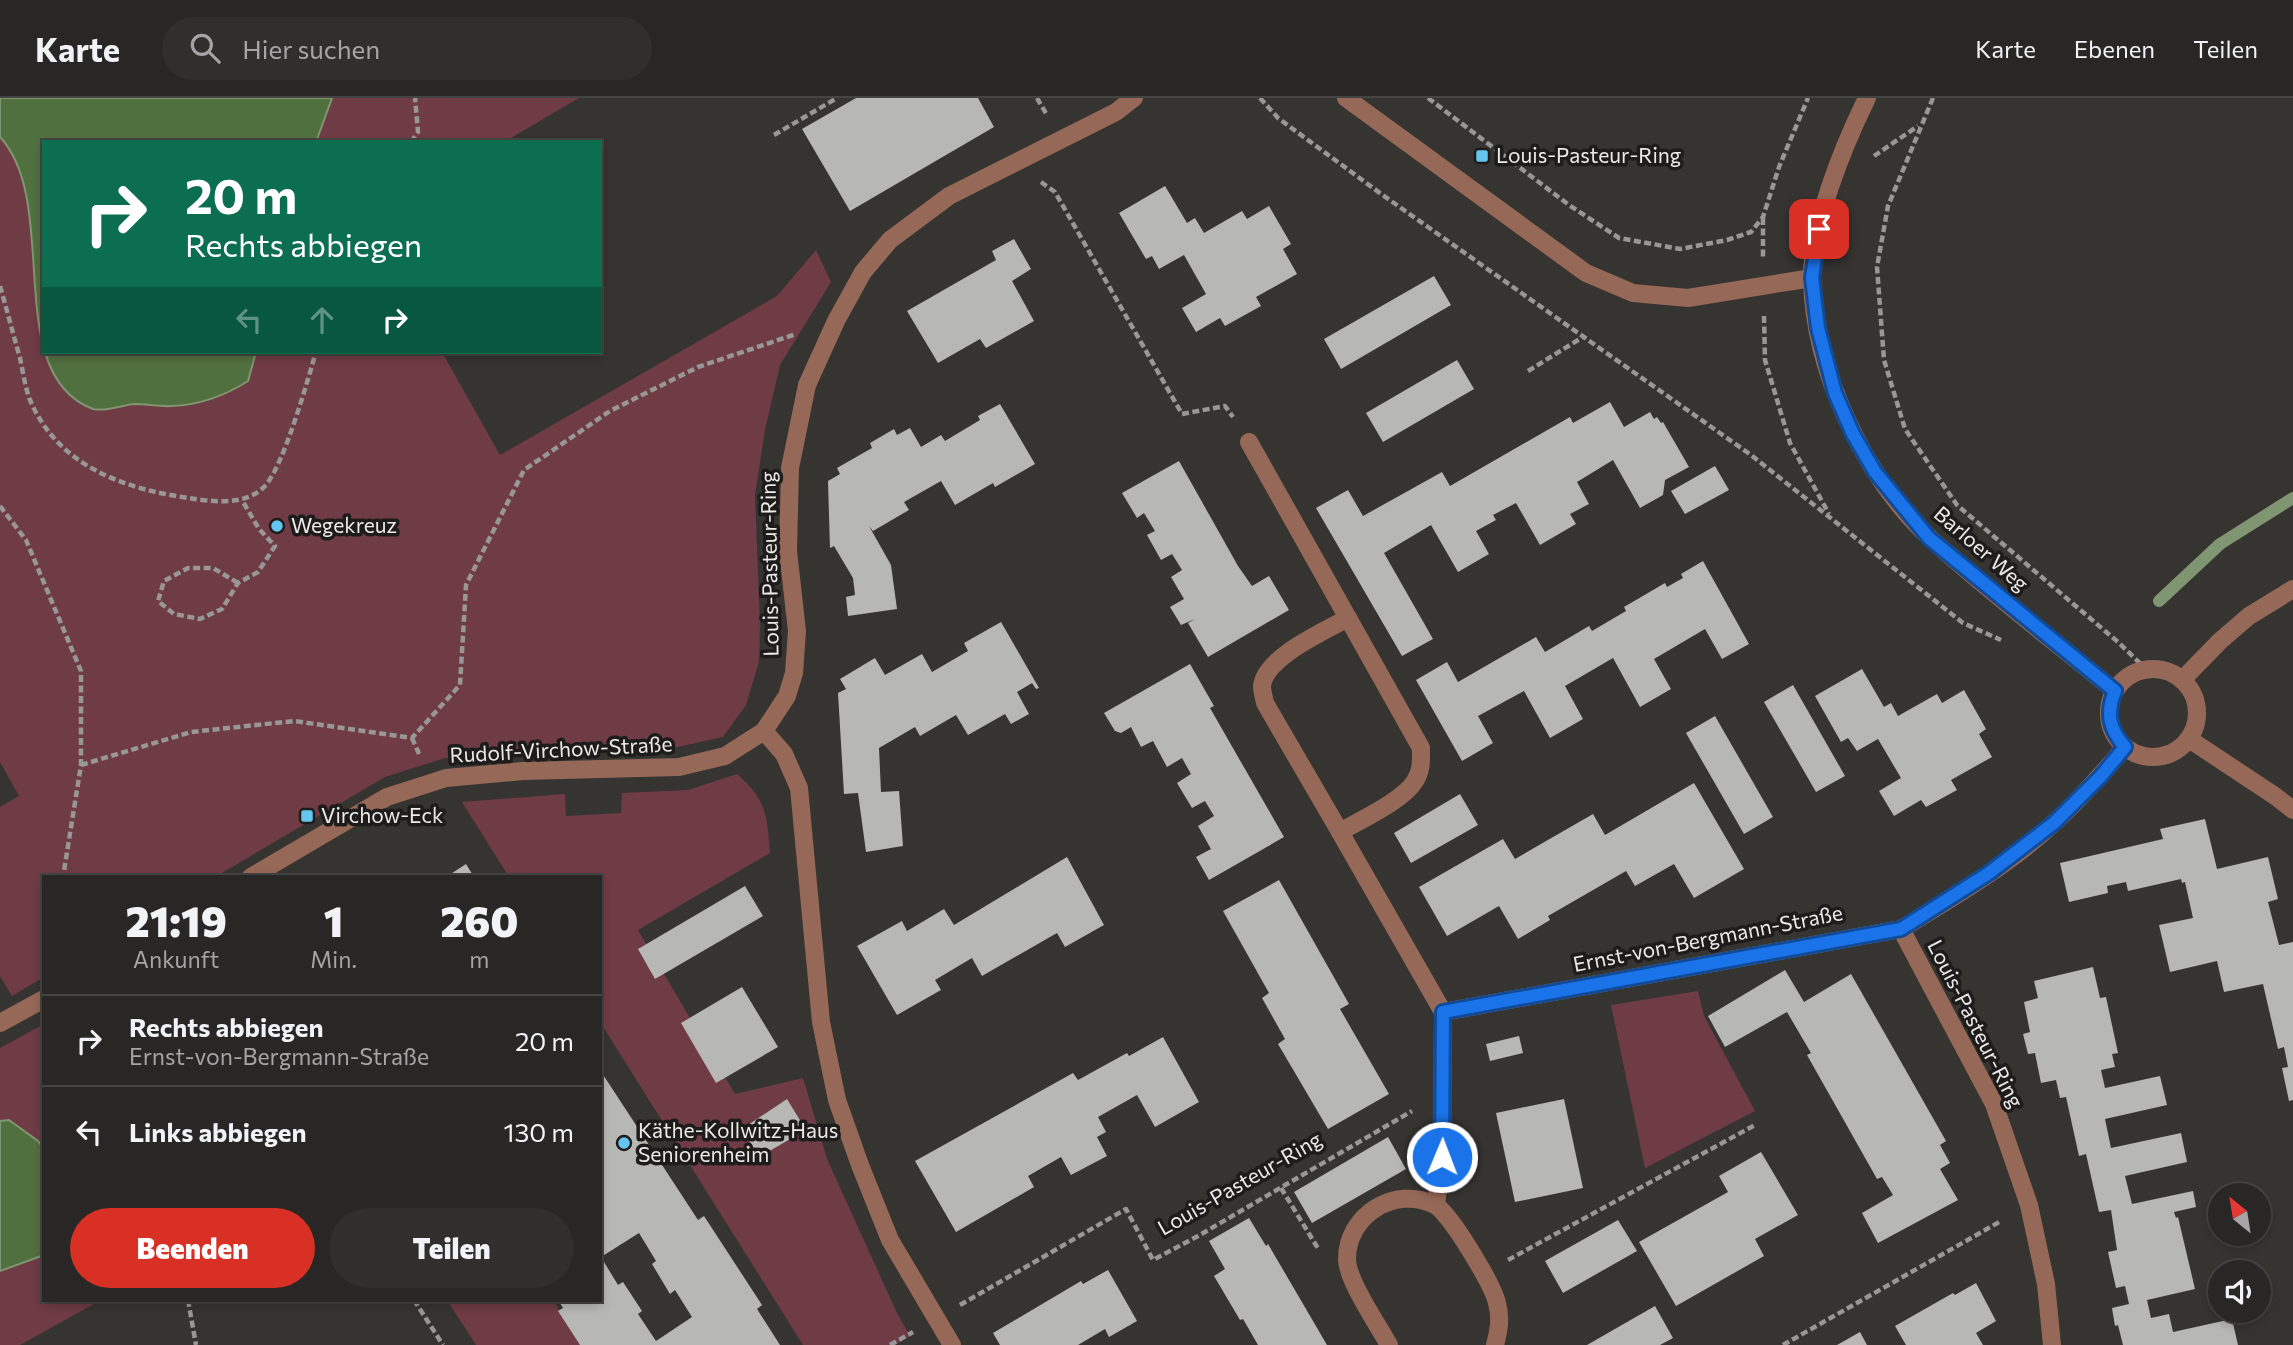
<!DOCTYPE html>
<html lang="de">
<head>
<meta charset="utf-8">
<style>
  :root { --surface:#282725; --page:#302f2d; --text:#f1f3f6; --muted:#a5a5a7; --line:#444442; --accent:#d93025 }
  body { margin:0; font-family:Commissioner,sans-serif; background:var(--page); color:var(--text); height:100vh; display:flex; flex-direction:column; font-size:26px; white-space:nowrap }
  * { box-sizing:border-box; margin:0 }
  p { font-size:23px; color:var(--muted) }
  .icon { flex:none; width:38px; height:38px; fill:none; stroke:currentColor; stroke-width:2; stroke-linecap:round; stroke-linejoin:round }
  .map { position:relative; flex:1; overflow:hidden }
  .sheet { position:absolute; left:42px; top:777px; width:560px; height:427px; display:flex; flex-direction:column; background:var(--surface); border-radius:0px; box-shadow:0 4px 10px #0003,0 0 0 2px var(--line) }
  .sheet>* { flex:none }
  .banner { position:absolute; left:42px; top:42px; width:560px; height:214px; border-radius:0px; box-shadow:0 4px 10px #0003,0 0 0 2px var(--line); background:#0b6e4f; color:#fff; overflow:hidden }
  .needle { width:46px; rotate:330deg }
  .controls { position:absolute; left:2208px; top:1085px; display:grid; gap:14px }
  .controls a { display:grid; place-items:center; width:63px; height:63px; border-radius:50%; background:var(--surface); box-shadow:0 4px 10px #0003,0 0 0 2px var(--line); font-size:35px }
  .pin { position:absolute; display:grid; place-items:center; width:60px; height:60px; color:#fff; margin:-30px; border-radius:14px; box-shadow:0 4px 10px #0006 }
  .me { position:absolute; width:77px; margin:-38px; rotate:1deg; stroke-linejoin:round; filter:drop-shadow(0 0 5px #0008) }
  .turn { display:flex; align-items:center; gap:24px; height:147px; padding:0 28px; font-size:32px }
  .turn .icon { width:91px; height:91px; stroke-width:2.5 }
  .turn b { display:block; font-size:49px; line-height:60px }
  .lanes { display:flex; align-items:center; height:66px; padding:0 28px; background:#0003; justify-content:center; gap:35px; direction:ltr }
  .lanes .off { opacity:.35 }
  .eta { display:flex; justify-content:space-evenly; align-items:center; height:119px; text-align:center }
  .eta b { font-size:42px; font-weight:800; line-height:49px }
  .action { display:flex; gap:14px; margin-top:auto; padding:14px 28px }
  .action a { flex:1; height:80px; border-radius:42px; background:var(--accent); color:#fff; font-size:28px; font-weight:800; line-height:80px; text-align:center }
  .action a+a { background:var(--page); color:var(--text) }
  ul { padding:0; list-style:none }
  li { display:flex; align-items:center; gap:21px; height:91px; padding:0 28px; border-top:2px solid var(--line) }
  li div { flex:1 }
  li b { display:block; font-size:26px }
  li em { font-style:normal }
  header { display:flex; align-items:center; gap:42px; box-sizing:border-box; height:98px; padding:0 35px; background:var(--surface); border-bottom:2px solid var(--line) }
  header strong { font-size:33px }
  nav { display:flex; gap:38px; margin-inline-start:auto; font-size:24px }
  .search { width:490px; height:63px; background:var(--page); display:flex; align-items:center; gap:18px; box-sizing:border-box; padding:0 24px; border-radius:38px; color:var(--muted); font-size:26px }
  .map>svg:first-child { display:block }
</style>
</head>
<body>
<header>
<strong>Karte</strong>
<div class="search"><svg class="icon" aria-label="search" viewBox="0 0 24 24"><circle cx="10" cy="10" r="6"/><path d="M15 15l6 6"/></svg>Hier suchen</div>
<nav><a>Karte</a><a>Ebenen</a><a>Teilen</a></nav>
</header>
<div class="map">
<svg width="2293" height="1247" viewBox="0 0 2293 1247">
  <rect width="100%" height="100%" fill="#363431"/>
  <g fill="#6f3b44">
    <polygon points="0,0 579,0 504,44 44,44 44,254 442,254 500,357 777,198 816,152 831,184 780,267 765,332 755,397 760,528 759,564 746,607 723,639 673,650 445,660 385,679 215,779 44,779 44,879 12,898 0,878 0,709 19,698 0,664"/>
    <path d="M737 676C767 702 767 718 770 755L638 832 735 996 803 980 827 1061 897 1215 910 1238 895 1247H803L600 924V779H509L462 704 565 696 566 718 621 715 622 695 688 692Z"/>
    <polygon points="1698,893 1704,918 1755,1013 1645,1070 1611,907"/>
    <polygon points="44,926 44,1202 101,1202 20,1247 0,1247 0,950"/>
    <polygon points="447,1202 553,1202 583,1247 476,1247"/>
  </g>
  <g fill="#51703f" stroke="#809572" stroke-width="2">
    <path d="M0 0H332L316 44H44V254H256L248 283C226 297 199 307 172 308 160 309 147 306 135 306 122 307 105 314 93 311 0 276 62 106 0 39Z"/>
    <polygon points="9,1022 38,1043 44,1051 44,1157 0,1173 0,1023"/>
  </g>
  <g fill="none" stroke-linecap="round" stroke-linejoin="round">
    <polyline stroke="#809572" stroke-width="12" points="2159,503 2220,446 2293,400"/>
  </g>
  <g fill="#b7b7b3" fill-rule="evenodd">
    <polygon points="856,0 978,0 994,29 850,113 802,31"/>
    <polygon points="1165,88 1187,125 1195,120 1204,135 1242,113 1247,121 1269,108 1291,146 1283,151 1297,176 1256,199 1261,208 1225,228 1220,220 1196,234 1182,210 1206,196 1184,157 1159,171 1152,158 1146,161 1119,115"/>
    <polygon points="1014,141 1031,171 1012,183 1034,223 986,250 980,241 938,265 907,213 996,162 992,153"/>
    <polygon points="1434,178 1451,207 1341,271 1324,241"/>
    <polygon points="1457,262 1474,291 1383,344 1366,315"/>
    <polygon points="1610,304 1624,329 1650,314 1654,321 1657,319 1661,325 1663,324 1689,369 1665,382 1663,397 1640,410 1613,362 1577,384 1589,406 1570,416 1576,426 1540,447 1516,405 1493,417 1496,422 1476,433 1489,456 1458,474 1431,427 1384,455 1433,541 1402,558 1316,410 1348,392 1363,418 1442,374 1450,388 1570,319 1573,325"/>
    <polygon points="1000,306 1035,366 995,389 993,385 955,407 941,383 904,404 909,412 873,433 869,428 891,467 897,511 848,518 846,499 855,497 853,480 834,448 830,450 828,383 840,376 837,370 872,350 870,345 894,331 897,337 910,330 921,349 941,337 945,343 980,322 978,318"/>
    <polygon points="1179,363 1238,468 1252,488 1269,478 1289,512 1208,559 1188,525 1195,521 1181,527 1170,509 1184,501 1171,479 1182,472 1172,456 1161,462 1147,437 1155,433 1144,415 1137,420 1122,395"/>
    <polygon points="1715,368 1729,392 1685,416 1671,393"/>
    <polygon points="1703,463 1749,546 1722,561 1705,531 1654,561 1671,591 1640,609 1613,560 1565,588 1583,621 1550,640 1524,593 1478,618 1493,645 1462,663 1416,582 1447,564 1458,584 1536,539 1545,554 1589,528 1592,533 1626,513 1624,509 1665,485 1667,489 1683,480 1681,476"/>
    <polygon points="1001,524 1039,590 1036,591 1032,585 1017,594 1029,616 1011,626 1005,616 968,637 956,617 920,638 915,629 879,650 881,694 899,693 903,748 866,754 858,695 844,696 838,595 846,591 840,581 875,560 885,577 922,556 932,574 968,553 964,545"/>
    <polygon points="1190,566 1214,608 1210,610 1284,739 1209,782 1196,759 1211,751 1198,728 1214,718 1205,703 1192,710 1177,685 1191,676 1182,660 1167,669 1153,643 1141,649 1131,629 1121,635 1115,633 1104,615"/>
    <polygon points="1862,571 1884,609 1891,605 1898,618 1937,596 1942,605 1964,592 1986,631 1979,636 1992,659 1951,682 1957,692 1926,709 1921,702 1894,718 1879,693 1901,680 1878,641 1857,653 1848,640 1841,644 1815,598"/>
    <polygon points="1793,587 1845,678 1816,694 1764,604"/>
    <polygon points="1715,618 1773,719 1744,736 1686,635"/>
    <polygon points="1694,685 1744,771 1694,800 1674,766 1635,788 1626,773 1548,818 1550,822 1518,841 1499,808 1447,838 1419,789 1503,741 1515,761 1593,716 1605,737"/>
    <polygon points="1460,696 1478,727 1411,765 1394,735"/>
    <polygon points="2205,721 2217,771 2268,759 2278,801 2268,804 2279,847 2293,844 2293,1002 2289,1003 2282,970 2288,969 2284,949 2278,951 2263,886 2224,894 2217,863 2170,874 2159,827 2193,820 2185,784 2182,785 2181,781 2128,793 2126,784 2107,788 2108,795 2069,804 2060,765 2163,741 2160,731"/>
    <polygon points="1067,759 1104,827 1065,849 1057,835 982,878 972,860 935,882 941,892 897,917 857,848 902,823 907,833 944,811 954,827"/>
    <polygon points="466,766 474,779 446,779"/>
    <polygon points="1279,782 1349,906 1340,911 1389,996 1328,1031 1278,946 1285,941 1262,900 1269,895 1223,813"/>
    <polygon points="745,788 763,818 655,881 638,851"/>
    <polygon points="2093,869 2100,900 2106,899 2118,955 2112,956 2115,969 2101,972 2105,990 2160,978 2167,1007 2105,1021 2111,1050 2181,1035 2187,1064 2125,1078 2132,1106 2193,1093 2196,1109 2174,1114 2176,1120 2178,1119 2195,1191 2147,1202 2151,1220 2169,1216 2173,1234 2232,1221 2238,1247 2123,1247 2118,1227 2115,1228 2112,1210 2129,1206 2125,1188 2116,1190 2108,1154 2117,1152 2111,1112 2099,1114 2086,1056 2079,1058 2066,999 2060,1000 2056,982 2041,985 2035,955 2028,956 2023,936 2030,934 2024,904 2038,900 2034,883"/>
    <polygon points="1785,872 1804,904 1851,876 1946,1043 1940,1047 1950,1065 1940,1071 1958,1102 1878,1145 1862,1115 1893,1097 1882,1079 1877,1081 1807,957 1811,955 1787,914 1725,949 1708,918"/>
    <polygon points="742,889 778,949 716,985 681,925"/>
    <polygon points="1519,938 1523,955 1490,963 1486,946"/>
    <polygon points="1163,939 1199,1004 1155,1029 1137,997 1098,1019 1106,1034 1097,1039 1107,1058 1071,1077 1061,1059 1028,1078 1034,1089 956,1134 915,1063 1073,975 1078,982 1127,955 1129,958"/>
    <path d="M600 972 698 1122 704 1118 762 1207 757 1211 780 1247H580L558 1213 563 1210 558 1202H600ZM639 1135 656 1163 652 1166 670 1196 675 1192 692 1219 656 1243 638 1216 642 1213 623 1184 618 1187 601 1159Z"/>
    <polygon points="787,1001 806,1032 759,1059 742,1031"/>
    <polygon points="1564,1001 1583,1090 1515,1104 1496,1015"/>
    <polygon points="1388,1039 1406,1071 1312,1125 1294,1094"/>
    <polygon points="1761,1054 1798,1117 1755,1141 1764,1158 1676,1208 1639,1144 1728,1094 1719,1078"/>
    <polygon points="1249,1120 1266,1148 1268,1146 1327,1247 1258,1247 1243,1221 1240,1222 1214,1178 1225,1171 1209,1143"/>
    <polygon points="1618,1122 1637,1153 1563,1195 1545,1163"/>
    <polygon points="1108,1172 1137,1223 1109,1239 1105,1231 1078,1247 1000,1247 993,1235 1081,1183 1083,1186"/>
    <polygon points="1976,1185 1996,1223 1976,1235 1983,1247 1906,1247 1895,1228 1953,1195 1955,1197"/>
    <polygon points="1655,1208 1673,1240 1660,1247 1587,1247"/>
    <polygon points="1860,1234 1867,1247 1837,1247"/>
  </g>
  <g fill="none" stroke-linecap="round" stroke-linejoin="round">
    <g stroke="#999795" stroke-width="4.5" stroke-dasharray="7 3.5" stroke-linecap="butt">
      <polyline points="1037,0 1047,17"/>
      <polyline points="1260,0 1278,20 1384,98 1751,357 1963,525 2001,542"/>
      <polyline points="1428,0 1569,107 1619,140 1680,151 1727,142 1751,134 1763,119 1779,69 1808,0"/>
      <polyline points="1933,0 1888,108 1877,169 1884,262 1905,331 1957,407 2118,544 2146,571"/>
      <polyline points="774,37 837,0"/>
      <polyline points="411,44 418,34 415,0"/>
      <polyline points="1874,58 1918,28"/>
      <polyline points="1041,84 1055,94 1182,316 1225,308 1233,319"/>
      <polyline points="1763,120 1763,161"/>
      <path d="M0 188C7 212 13 236 20 260 23 274 25 289 30 302 58 368 124 391 189 400 214 404 246 408 265 388 284 367 307 284 316 254"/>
      <polyline points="1764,218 1765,262 1790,345 1829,416"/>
      <polyline points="1528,273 1583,239"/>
      <polyline points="0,408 26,442 81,573 81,667 63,779"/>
      <polyline points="238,485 213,470 188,470 164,483 158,503 174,516 200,521 222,511 238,485 258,474 275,448 259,431 242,402"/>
      <polyline points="412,640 420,658"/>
      <polyline points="81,667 191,634 294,623 412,640 460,587 466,487 524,372 610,313 698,269 796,236"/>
      <polyline points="1281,1090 1319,1152"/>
      <polyline points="1508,1162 1755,1027"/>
      <polyline points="188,1202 196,1247"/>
      <polyline points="414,1202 443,1247"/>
      <polyline points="960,1207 1126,1111 1153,1162 1198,1138 1412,1013"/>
      <polyline points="890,1247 913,1234"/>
      <polyline points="1783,1247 2001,1123"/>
    </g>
    <g stroke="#956857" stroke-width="18">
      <polyline points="1346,0 1586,175 1633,195 1688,200 1812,180"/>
      <path d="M1867 0C1843 49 1811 127 1812 181 1814 273 1864 379 1931 441 1988 493 2054 543 2115 593"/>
      <path d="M1249 344 1421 650C1421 662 1422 672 1415 683 1404 702 1360 722 1340 734L1443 914 1901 831C1954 799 2010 766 2055 724 2080 701 2103 675 2125 649"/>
      <circle cx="2153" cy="615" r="44"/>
      <polyline points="2182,582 2220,543 2249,518 2293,491"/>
      <polyline points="764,633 784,656 799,690 821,924 837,1002 860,1067 890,1142 952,1247"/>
      <polyline points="2189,641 2275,698 2293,712"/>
      <path d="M1340 734 1265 605C1264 600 1262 593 1262 588 1265 559 1325 533 1348 520"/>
      <polyline points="251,779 387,699 446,680 523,673 679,669 725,658 764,633 787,598 794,575 797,533 788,453 790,370 807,287 836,223 863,174 890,142 949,98 1116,14 1134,0"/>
      <polyline points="1901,831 1994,1006 2029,1107 2046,1186 2052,1247"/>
      <polyline points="0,925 44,901"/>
      <polyline points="1436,1107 1442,1059 1443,914"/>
      <path d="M1389 1247C1378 1227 1347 1182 1347 1161 1347 1117 1395 1087 1435 1107 1450 1115 1493 1187 1497 1205 1501 1220 1499 1232 1495 1247"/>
    </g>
  </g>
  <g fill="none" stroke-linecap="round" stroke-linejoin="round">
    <defs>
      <path id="route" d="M1442 1059 1443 914 1901 831 1989 775 2054 725 2101 678 2125 649C2109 631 2106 615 2115 593L1929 440 1875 374 1853 336 1835 295 1818 230 1812 180 1819 131"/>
    </defs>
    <use href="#route" stroke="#114b97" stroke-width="18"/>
    <use href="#route" stroke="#1a73e8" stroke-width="12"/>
  </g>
  <g fill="#65c5ee" stroke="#1d1c1b" stroke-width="2.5">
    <rect x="1475" y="51" width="14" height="14" rx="3.5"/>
    <circle cx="277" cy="428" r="7"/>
    <rect x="300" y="711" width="14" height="14" rx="3.5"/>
    <circle cx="624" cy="1045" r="7"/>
  </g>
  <g text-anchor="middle" stroke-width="7" stroke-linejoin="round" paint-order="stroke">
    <g font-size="21" fill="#eceae9" stroke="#1d1c1b" text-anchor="start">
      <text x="1496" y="65">Louis-Pasteur-Ring</text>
      <text x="291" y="435">Wegekreuz</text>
      <text x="321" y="725">Virchow-Eck</text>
      <text x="638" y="1040">Käthe-Kollwitz-Haus<tspan x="638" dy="24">Seniorenheim</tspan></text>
    </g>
    <g font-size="21" fill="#eceae9" stroke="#1d1c1b">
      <text transform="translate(1981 451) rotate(41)" y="7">Barloer Weg</text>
      <text transform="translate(770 466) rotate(-91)" y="7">Louis-Pasteur-Ring</text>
      <text transform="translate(561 652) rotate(-3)" y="7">Rudolf-Virchow-Straße</text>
      <text transform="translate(1708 841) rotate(-11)" y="7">Ernst-von-Bergmann-Straße</text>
      <text transform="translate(1975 926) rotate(63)" y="7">Louis-Pasteur-Ring</text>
      <text transform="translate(1240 1086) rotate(-30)" y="7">Louis-Pasteur-Ring</text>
    </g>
  </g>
</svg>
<div class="controls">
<a><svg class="needle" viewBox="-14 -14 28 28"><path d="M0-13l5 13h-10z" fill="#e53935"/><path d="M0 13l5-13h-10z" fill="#a5a5a7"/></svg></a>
<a><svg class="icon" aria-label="sound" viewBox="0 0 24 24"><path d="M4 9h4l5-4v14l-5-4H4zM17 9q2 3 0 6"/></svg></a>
</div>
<div class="pin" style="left:1819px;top:131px;background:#d93025"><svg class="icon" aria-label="arrive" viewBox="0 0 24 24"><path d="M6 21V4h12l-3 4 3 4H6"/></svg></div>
<svg class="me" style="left:1442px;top:1059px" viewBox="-20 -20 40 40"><circle r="17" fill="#1a73e8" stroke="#fff" stroke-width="3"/><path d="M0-11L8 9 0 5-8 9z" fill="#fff"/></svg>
<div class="banner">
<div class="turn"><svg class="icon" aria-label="right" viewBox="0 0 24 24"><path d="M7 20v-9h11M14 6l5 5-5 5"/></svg><div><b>20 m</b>Rechts abbiegen</div></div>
<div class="lanes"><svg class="icon off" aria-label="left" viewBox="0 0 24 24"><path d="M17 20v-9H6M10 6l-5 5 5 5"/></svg><svg class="icon off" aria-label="ahead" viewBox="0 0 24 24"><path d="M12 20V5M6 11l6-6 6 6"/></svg><svg class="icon" aria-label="right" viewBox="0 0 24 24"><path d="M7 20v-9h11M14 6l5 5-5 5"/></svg></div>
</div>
<section class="sheet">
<div class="eta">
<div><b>21:19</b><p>Ankunft</p></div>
<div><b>1</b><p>Min.</p></div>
<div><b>260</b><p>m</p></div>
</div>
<ul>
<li><svg class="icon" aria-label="right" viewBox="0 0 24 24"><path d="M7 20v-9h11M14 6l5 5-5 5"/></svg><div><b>Rechts abbiegen</b><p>Ernst-von-Bergmann-Straße</p></div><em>20 m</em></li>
<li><svg class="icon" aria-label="left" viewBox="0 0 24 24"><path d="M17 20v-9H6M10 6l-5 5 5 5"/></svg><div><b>Links abbiegen</b></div><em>130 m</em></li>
</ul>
<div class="action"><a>Beenden</a><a>Teilen</a></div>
</section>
</div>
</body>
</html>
